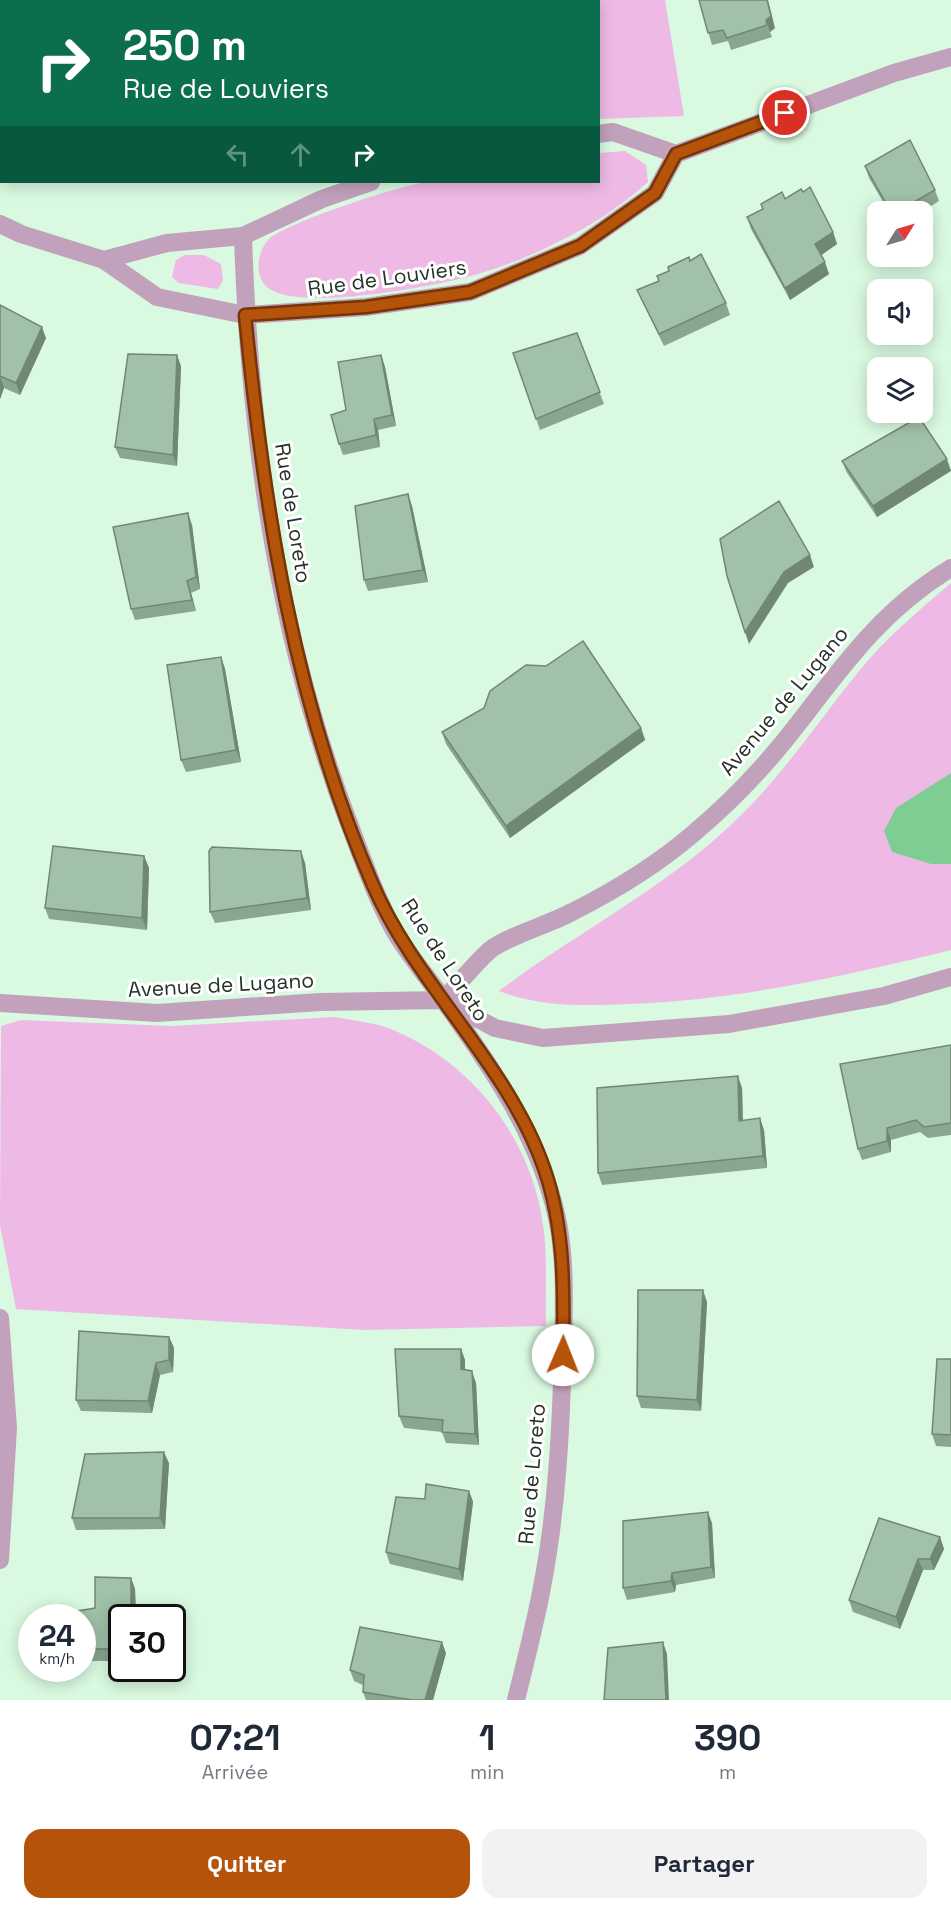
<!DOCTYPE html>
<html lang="fr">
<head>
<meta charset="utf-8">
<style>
  :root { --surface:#fff; --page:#f2f2f3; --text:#1f2937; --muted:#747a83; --accent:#b45309 }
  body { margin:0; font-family:"Space Grotesk",sans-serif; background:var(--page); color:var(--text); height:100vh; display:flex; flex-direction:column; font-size:22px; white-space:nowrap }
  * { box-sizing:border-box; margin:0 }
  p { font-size:20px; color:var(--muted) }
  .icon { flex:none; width:33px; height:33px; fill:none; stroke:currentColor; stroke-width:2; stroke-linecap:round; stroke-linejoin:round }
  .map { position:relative; height:1700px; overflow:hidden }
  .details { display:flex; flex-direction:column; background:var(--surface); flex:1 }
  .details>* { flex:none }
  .banner { position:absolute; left:0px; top:0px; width:600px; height:183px; box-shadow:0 3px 15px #0003; background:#0b6e4f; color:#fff; overflow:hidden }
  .needle { width:39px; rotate:53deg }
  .fabs { position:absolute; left:867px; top:201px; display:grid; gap:12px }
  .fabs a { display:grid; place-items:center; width:66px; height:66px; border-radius:12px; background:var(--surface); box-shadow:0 3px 15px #0003; font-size:30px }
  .speed { position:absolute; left:18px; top:1604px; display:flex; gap:12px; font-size:30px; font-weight:700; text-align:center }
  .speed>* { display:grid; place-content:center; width:78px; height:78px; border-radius:50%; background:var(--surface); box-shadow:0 3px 15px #0003; line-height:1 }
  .speed small { font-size:15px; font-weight:400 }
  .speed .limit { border:3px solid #111; border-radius:9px; background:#fff; color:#111 }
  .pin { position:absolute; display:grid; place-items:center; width:51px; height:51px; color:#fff; margin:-26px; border:3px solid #fff; border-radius:50%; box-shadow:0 2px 6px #0007 }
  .me { position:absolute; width:66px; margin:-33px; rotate:1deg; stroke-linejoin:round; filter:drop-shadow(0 0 4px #0008) }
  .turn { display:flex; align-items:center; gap:21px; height:126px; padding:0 24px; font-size:27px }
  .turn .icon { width:78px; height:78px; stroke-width:2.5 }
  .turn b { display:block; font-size:42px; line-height:51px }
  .lanes { display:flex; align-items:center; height:57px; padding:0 24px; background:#0003; justify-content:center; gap:30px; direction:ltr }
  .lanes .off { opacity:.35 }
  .eta { display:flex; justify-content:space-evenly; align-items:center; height:102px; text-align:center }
  .eta b { font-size:36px; font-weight:700; line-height:42px }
  .action { display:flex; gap:12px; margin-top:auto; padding:12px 24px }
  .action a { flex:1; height:69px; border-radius:18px; background:var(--accent); color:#fff; font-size:24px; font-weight:700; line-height:69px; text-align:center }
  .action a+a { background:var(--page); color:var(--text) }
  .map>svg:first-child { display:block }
</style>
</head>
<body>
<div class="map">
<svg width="951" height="1700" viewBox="0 0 951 1700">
  <rect width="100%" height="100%" fill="#d9f9e0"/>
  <g fill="#efb9e5">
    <polygon points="534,0 665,0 684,116 599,119 598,2"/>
    <path d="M625 151 646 165 648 182C619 208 589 227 554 244 530 256 503 267 478 274 442 285 290 315 265 285 254 273 258 250 269 239 288 222 399 186 426 182 443 179 463 182 480 182 520 182 559 182 598 182L599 153Z"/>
    <polygon points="185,255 204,255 221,264 223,280 218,289 179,283 172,277 176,260"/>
    <path d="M951 583V950C845 976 738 1000 628 1004 583 1006 541 1007 499 991 577 932 668 887 738 818 784 774 819 720 859 671 886 638 918 611 951 583Z"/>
    <path d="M335 1017C351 1020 369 1022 385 1027 469 1058 531 1136 543 1225 548 1257 545 1293 546 1326L364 1330 16 1309 0 1225 1 1026 21 1020 172 1026Z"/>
  </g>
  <polygon fill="#7ecd93" points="951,773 951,864 931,864 892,852 884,831 896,808"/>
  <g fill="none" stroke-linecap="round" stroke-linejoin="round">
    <g stroke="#c1a1bb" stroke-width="18">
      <polyline points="598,134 613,132 676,154 894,73 951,57"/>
      <polyline points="0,224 21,234 104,260 157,297 245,315 366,307 470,292 580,246 655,193 676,154"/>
      <path d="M243 236C249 433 277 633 347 818 362 857 375 896 395 932 408 954 425 974 440 995 489 1064 539 1134 557 1218 566 1260 564 1307 563 1349 561 1428 557 1510 542 1587 535 1625 525 1663 516 1700"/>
      <polyline points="104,260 167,243 243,236 322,199 371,182"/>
      <path d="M443 1000C459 984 473 965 490 950 508 936 550 924 572 912 614 891 658 864 694 833 731 802 767 764 797 725 845 663 882 610 951 568"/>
      <polyline points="0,1003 157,1013 320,1002 443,1000 495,1028 543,1038 729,1024 884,996 951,977"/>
      <polyline points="0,1318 8,1428 0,1560"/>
    </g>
  </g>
  <g fill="#8aa690">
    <polygon points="699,0 775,28 770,32 772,37 731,50 728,41 712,45"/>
    <polygon points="865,166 935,190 939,201 922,212 889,212 869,178"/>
    <polygon points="785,199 833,232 837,244 821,255 829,274 790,300 751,229 747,217"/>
    <polygon points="690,260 726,303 730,315 664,346 642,301 637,290 659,281"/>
    <polygon points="0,305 46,338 20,395 4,388 0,399"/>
    <polygon points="577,333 604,404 540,430 513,353"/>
    <polygon points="381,355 385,367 396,426 378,430 380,447 343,455 339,444 346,410"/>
    <polygon points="181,366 177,466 120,458 115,447"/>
    <polygon points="842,461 951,469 877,517 847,473"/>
    <polygon points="412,506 428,582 368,591 364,580"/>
    <polygon points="192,525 200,589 191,593 196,611 135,620 131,609"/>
    <polygon points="221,657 225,669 241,762 186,772 181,760"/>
    <polygon points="641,728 645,740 510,838 446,744 442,732"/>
    <polygon points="144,856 149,868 147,930 49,919 45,908"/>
    <polygon points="305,863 311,910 215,923 210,912"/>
    <polygon points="951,1045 951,1135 928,1138 920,1132 891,1140 891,1152 862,1160 858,1149"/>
    <polygon points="742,1088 743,1121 764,1130 767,1168 602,1185 598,1173"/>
    <polygon points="707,1302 701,1411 641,1408 637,1396"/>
    <polygon points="169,1337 174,1348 173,1372 160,1375 152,1413 81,1411 76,1400"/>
    <polygon points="461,1349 465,1360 465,1370 476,1383 479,1445 446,1443 442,1432 404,1428 399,1416"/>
    <polygon points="951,1359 951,1447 936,1446 932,1434"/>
    <polygon points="169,1463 165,1529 76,1530 72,1518"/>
    <polygon points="469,1491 473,1502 463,1581 390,1564 386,1552 425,1499"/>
    <polygon points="712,1523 715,1578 676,1585 675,1592 627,1600 623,1588"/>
    <polygon points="940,1537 944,1549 934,1570 923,1570 900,1629 853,1612 849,1600"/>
    <polygon points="131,1578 135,1589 136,1617 122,1617 122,1661 82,1661 82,1617 95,1608"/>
    <polygon points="446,1653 433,1700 366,1700 363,1692 363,1685 354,1681 350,1670"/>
  </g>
  <g fill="#718776">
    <polygon points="767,0 768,0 775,28 770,32 766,20"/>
    <polygon points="833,232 837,244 820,256 815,244"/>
    <polygon points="825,262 829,274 790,300 785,288"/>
    <polygon points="42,327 46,338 20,395 16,383"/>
    <polygon points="177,355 181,366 177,466 173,455"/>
    <polygon points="381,355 385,367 396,426 392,415"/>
    <polygon points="0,376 4,388 0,399"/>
    <polygon points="374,419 378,430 380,447 376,435"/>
    <polygon points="947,459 951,471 877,517 873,506"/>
    <polygon points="408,494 412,506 428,582 423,570"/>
    <polygon points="188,513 192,525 200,589 196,577"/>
    <polygon points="810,555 814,567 788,583 749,644 745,632 784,572"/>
    <polygon points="187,581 191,593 196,611 192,600"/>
    <polygon points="221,657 225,669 241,762 236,750"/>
    <polygon points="641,728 645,740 510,838 506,826"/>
    <polygon points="301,851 305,863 311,910 307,898"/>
    <polygon points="144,856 149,868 147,930 142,918"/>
    <polygon points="738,1076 742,1088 743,1133 739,1121"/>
    <polygon points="760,1118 764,1130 767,1168 763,1156"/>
    <polygon points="887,1128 891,1140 891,1152 887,1141"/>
    <polygon points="703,1290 707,1302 701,1411 697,1400"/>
    <polygon points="169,1337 174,1348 173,1372 169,1360"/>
    <polygon points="461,1349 465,1360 465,1381 461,1369"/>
    <polygon points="156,1363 160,1375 152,1413 148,1401"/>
    <polygon points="472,1371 476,1383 479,1445 475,1434"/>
    <polygon points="164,1452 169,1463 165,1529 160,1518"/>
    <polygon points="469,1491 473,1502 463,1581 459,1569"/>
    <polygon points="708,1512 712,1523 715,1578 711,1567"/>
    <polygon points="940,1537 944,1549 934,1570 930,1559"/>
    <polygon points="918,1559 923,1570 900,1629 896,1617"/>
    <polygon points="672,1573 676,1585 675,1592 671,1581"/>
    <polygon points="131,1578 135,1589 136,1617 131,1617"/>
    <polygon points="442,1642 446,1653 433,1700 425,1700"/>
    <polygon points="663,1642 667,1654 669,1700 666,1700"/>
  </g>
  <g fill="#a1c1a8" stroke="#718776" stroke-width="1.5">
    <polygon points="419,0 497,0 497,2 420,2"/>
    <polygon points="699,0 767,0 771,16 766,20 767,25 727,38 723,30 708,33"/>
    <polygon points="910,140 935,190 897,212 891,212 865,166"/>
    <polygon points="810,187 833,232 815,244 825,262 785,288 747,217 763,209 761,204 782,192 785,199 801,189 803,192"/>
    <polygon points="701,254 726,303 659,334 637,290 659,281 657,276 669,271 668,267 689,257 690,261"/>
    <polygon points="0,305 42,327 16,383 0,376"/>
    <polygon points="577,333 600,392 536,419 513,353"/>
    <polygon points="128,354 177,355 173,455 115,447"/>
    <polygon points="381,355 392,415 374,419 376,435 339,444 331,415 346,410 338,362"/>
    <polygon points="919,417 947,459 873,506 842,461"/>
    <polygon points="408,494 423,570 364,580 355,506"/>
    <polygon points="779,501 810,555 784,572 745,632 727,576 720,539"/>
    <polygon points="188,513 196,577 187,581 192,600 131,609 113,527"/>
    <polygon points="583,641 641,728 506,826 442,732 484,708 490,691 526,665 546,666"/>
    <polygon points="221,657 236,750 181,760 167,665"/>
    <polygon points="53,846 144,856 142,918 45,908"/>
    <polygon points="212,847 301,851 307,898 210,912 209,851"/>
    <polygon points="951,1045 951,1123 924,1127 916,1120 887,1128 887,1141 858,1149 840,1064"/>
    <polygon points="738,1076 739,1121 760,1118 763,1156 598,1173 597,1088"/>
    <polygon points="638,1290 703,1290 697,1400 637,1396"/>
    <polygon points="79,1331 169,1337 169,1360 156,1363 148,1401 76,1400"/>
    <polygon points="395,1349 461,1349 461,1369 472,1371 475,1434 442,1432 443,1420 399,1416"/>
    <polygon points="937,1359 951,1359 951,1435 932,1434"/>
    <polygon points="164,1452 160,1518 72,1518 85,1454"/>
    <polygon points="426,1484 469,1491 459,1569 386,1552 396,1497 425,1499"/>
    <polygon points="708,1512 711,1567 672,1573 671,1581 623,1588 623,1521"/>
    <polygon points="879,1518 940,1537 930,1559 918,1559 896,1617 849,1600"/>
    <polygon points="95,1577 131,1578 131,1617 122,1617 122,1649 82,1649 82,1617 65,1617 65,1613 95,1608"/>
    <polygon points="360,1627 442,1642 425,1700 412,1700 363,1692 364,1675 350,1670"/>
    <polygon points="663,1642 666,1700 604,1700 608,1648"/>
  </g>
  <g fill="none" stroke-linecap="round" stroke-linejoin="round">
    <defs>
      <path id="route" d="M563 1355C564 1292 565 1228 544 1168 508 1064 415 984 372 883 294 702 264 509 245 315L366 307 470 292 580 246 655 193 676 154 785 113"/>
    </defs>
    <use href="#route" stroke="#753606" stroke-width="15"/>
    <use href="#route" stroke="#b45309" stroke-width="10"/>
  </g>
  <g text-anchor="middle" stroke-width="6" stroke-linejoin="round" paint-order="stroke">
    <g font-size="21" fill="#253228" stroke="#fff">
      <text transform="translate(387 278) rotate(-8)" y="7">Rue de Louviers</text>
      <text transform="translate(293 513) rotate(81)" y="7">Rue de Loreto</text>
      <text transform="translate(784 701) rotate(-50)" y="7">Avenue de Lugano</text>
      <text transform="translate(445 960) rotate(57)" y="7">Rue de Loreto</text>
      <text transform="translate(221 985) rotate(-3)" y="7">Avenue de Lugano</text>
      <text transform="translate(532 1474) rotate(-85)" y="7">Rue de Loreto</text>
    </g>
  </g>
</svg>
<div class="fabs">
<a><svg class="needle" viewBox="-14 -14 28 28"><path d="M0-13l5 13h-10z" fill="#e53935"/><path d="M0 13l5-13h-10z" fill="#747a83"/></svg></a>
<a><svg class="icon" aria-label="sound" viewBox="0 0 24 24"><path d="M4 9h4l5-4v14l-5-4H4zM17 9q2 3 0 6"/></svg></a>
<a><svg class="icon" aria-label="layers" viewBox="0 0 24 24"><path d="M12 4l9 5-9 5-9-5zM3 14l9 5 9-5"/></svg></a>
</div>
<div class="speed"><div>24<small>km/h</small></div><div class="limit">30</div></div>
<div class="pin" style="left:785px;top:113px;background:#d93025"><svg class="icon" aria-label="arrive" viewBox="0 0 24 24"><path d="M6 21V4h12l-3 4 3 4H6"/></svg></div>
<svg class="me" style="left:563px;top:1355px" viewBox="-20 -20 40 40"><circle r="19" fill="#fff"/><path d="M0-13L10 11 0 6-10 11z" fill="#b45309"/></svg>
<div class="banner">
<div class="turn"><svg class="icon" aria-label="right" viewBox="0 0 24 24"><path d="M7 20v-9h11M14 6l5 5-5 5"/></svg><div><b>250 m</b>Rue de Louviers</div></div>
<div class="lanes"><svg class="icon off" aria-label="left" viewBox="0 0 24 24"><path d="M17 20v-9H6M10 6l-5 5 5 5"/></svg><svg class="icon off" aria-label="ahead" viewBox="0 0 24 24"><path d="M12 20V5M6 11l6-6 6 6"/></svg><svg class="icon" aria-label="right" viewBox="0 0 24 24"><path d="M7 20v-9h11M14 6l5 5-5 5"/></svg></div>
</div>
</div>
<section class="details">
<div class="eta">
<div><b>07:21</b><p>Arrivée</p></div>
<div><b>1</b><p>min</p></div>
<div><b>390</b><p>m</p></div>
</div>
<div class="action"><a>Quitter</a><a>Partager</a></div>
</section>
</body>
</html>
